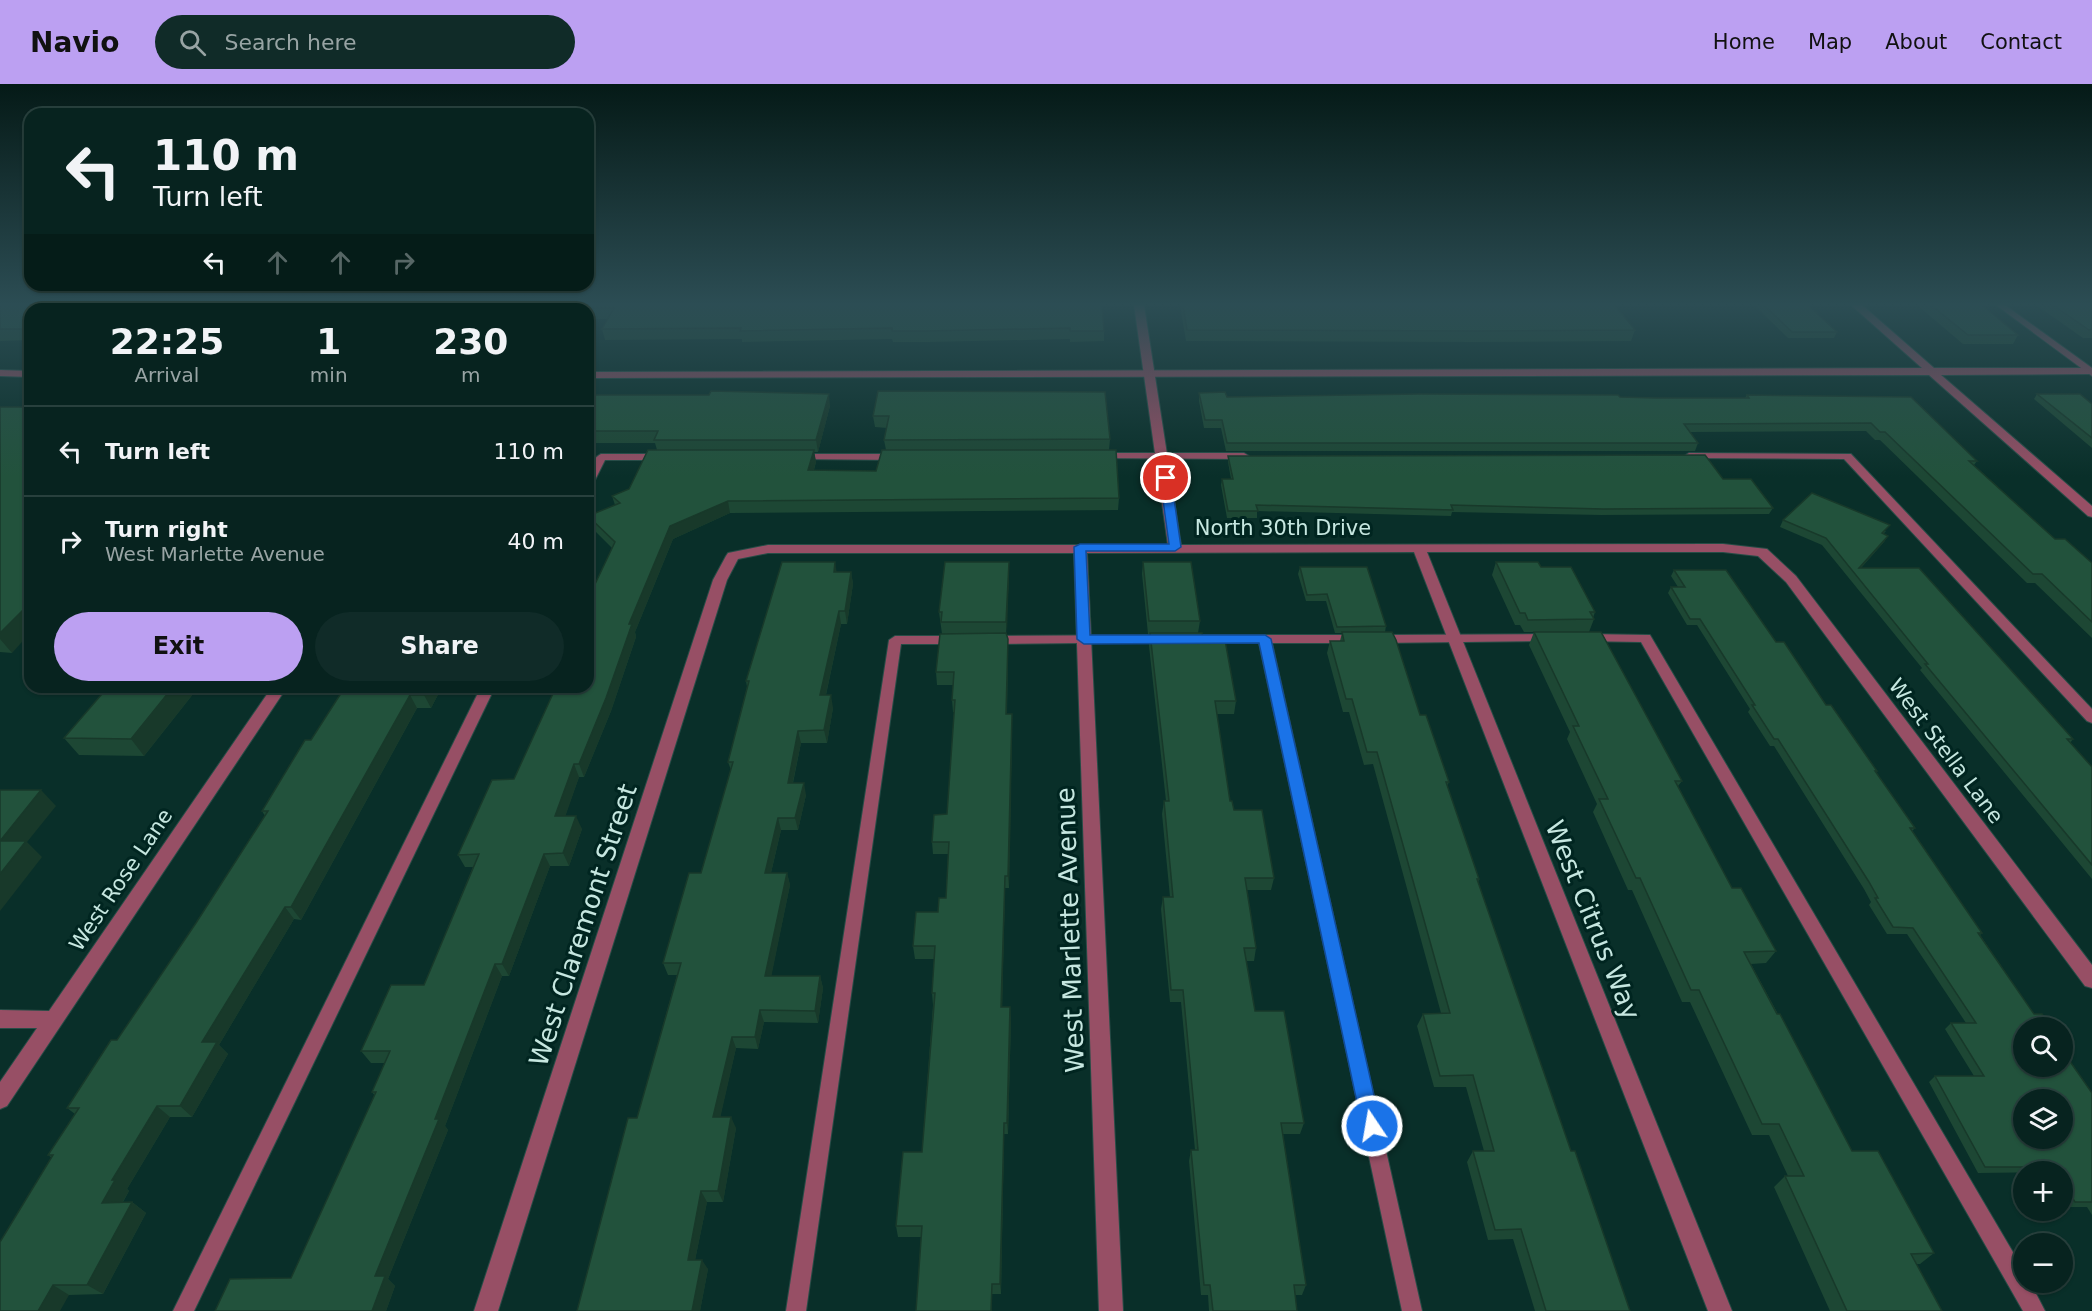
<!DOCTYPE html>
<html lang="en">
<head>
<meta charset="utf-8">
<style>
  :root { --surface:#07231f; --page:#102b28; --text:#f1f3f6; --muted:#98a4a4; --line:#28403d; --accent:#bca0f2 }
  body { margin:0; font-family:"DejaVu Sans",sans-serif; background:var(--page); color:var(--text); height:100vh; display:flex; flex-direction:column; font-size:22px; white-space:nowrap }
  * { box-sizing:border-box; margin:0 }
  p { font-size:20px; color:var(--muted) }
  .icon { flex:none; width:33px; height:33px; fill:none; stroke:currentColor; stroke-width:2; stroke-linecap:round; stroke-linejoin:round }
  .map { position:relative; flex:1; overflow:hidden }
  .panel { position:absolute; left:24px; top:219px; width:570px; height:390px; display:flex; flex-direction:column; background:var(--surface); border-radius:18px; box-shadow:0 2px 4px #0004,0 0 0 2px var(--line) }
  .panel>* { flex:none }
  .guide { position:absolute; left:24px; top:24px; width:570px; height:183px; border-radius:18px; box-shadow:0 2px 4px #0004,0 0 0 2px var(--line); background:#07231f; color:var(--text); overflow:hidden }
  .controls { position:absolute; left:2013px; top:933px; display:grid; gap:12px }
  .controls a { display:grid; place-items:center; width:60px; height:60px; border-radius:50%; background:var(--surface); box-shadow:0 2px 4px #0004,0 0 0 2px var(--line); font-size:30px }
  .pin { position:absolute; display:grid; place-items:center; width:51px; height:51px; color:#fff; margin:-26px; border:3px solid #fff; border-radius:50%; box-shadow:0 2px 6px #0007 }
  .me { position:absolute; width:66px; margin:-33px; rotate:348deg; stroke-linejoin:round; filter:drop-shadow(0 0 4px #0008) }
  .turn { display:flex; align-items:center; gap:21px; height:126px; padding:0 30px; font-size:27px }
  .turn .icon { width:78px; height:78px; stroke-width:2.5 }
  .turn b { display:block; font-size:42px; line-height:51px }
  .lanes { display:flex; align-items:center; height:57px; padding:0 30px; background:#0003; justify-content:center; gap:30px; direction:ltr }
  .lanes .off { opacity:.35 }
  .eta { display:flex; justify-content:space-evenly; align-items:center; height:102px; text-align:center }
  .eta b { font-size:36px; font-weight:700; line-height:42px }
  .button { display:flex; gap:12px; margin-top:auto; padding:12px 30px }
  .button a { flex:1; height:69px; border-radius:36px; background:var(--accent); color:#111; font-size:24px; font-weight:700; line-height:69px; text-align:center }
  .button a+a { background:var(--page); color:var(--text) }
  ul { padding:0; list-style:none }
  li { display:flex; align-items:center; gap:18px; height:90px; padding:0 30px; border-top:2px solid var(--line) }
  li div { flex:1 }
  li b { display:block; font-size:22px }
  li em { font-style:normal }
  header { display:flex; align-items:center; gap:36px; box-sizing:border-box; height:84px; padding:0 30px; background:var(--accent); color:#111 }
  header strong { font-size:28px }
  nav { display:flex; gap:33px; margin-inline-start:auto; font-size:21px }
  .search { width:420px; height:54px; background:var(--page); display:flex; align-items:center; gap:15px; box-sizing:border-box; padding:0 21px; border-radius:33px; color:var(--muted); font-size:22px }
  .map>svg:first-child { display:block }
</style>
</head>
<body>
<header>
<strong>Navio</strong>
<div class="search"><svg class="icon" aria-label="search" viewBox="0 0 24 24"><circle cx="10" cy="10" r="6"/><path d="M15 15l6 6"/></svg>Search here</div>
<nav><a>Home</a><a>Map</a><a>About</a><a>Contact</a></nav>
</header>
<div class="map">
<svg width="2092" height="1227" viewBox="0 0 2092 1227">
  <rect width="100%" height="100%" fill="#092f29"/>
  <g fill="none" stroke-linecap="round" stroke-linejoin="round">
    <defs>
      <g id="service">
        <polygon points="1996,221 2005,221 2092,284 2092,292"/>
        <polygon points="1098,369 1244,369 1249,372 1244,375 1094,374 1094,370"/>
        <polygon points="1689,369 1851,370 2092,625 2092,639 2087,637 1844,375 1685,374 1684,372"/>
        <path d="M601 370H662L667 373 662 376H605L593 400 588 403C588 391 589 376 601 370Z"/>
        <polygon points="798,370 899,370 904,373 899,376 794,375 793,373"/>
        <polygon points="1548,550 1554,554 1553,557 1378,559 1372,555 1378,551"/>
        <polygon points="1585,550 1650,551 2024,1187 2024,1198 2030,1198 2045,1227 2023,1227 1641,558 1580,557 1579,554"/>
        <polygon points="1167,551 1172,552 1173,555 1172,558 991,560 985,556 991,552"/>
        <polygon points="1186,551 1359,551 1365,555 1359,559 1272,559 1422,1227 1402,1227 1259,559 1181,558 1180,555 1181,552"/>
        <polygon points="895,552 957,552 963,556 957,560 901,560 806,1227 786,1227 889,556"/>
        <polygon points="481,603 495,603 194,1227 173,1227"/>
      </g>
      <g id="minor">
        <polygon points="538,221 548,221 545,225 535,225"/>
        <polygon points="1134,221 1144,221 1181,461 1723,460 1767,465 1796,492 2092,881 2092,904 2085,902 1786,498 1758,472 1723,468 1427,468 1732,1227 1708,1227 1414,468 1087,469 1123,1227 1099,1227 1074,469 768,469 738,475 727,496 498,1227 474,1227 713,496 726,472 728,469 768,461 1168,461"/>
        <polygon points="272,603 287,603 7,1022 0,1025 0,998 37,944 0,944 0,926 49,927"/>
      </g>
      <g id="tertiary">
        <polygon points="1851,221 1862,221 1934,284 2092,284 2092,290 1941,291 2092,422 2092,433 2088,432 1929,291 588,294 588,288 1922,284"/>
        <polygon points="0,286 30,287 30,293 0,292"/>
      </g>
    </defs>
    <use href="#service" stroke="#274c46" stroke-width="2"/>
    <use href="#minor" stroke="#274c46" stroke-width="2"/>
    <use href="#tertiary" stroke="#274c46" stroke-width="2"/>
    <use href="#service" fill="#974f65" fill-rule="evenodd"/>
    <use href="#minor" fill="#974f65" fill-rule="evenodd"/>
    <use href="#tertiary" fill="#974f65" fill-rule="evenodd"/>
  </g>
  <g fill="#1d4734">
    <polygon points="0,221 504,221 501,225 30,225 30,256 0,257"/>
    <polygon points="1102,221 1104,247 1104,257 1070,258 1070,255 928,258 893,258 892,255 742,258 742,255 605,256 602,245 608,235 588,235 588,225 584,225 584,224"/>
    <polygon points="1180,221 1615,221 1635,246 1631,257 1474,258 1186,257"/>
    <polygon points="1754,221 1808,221 1837,248 1834,254 1788,254"/>
    <polygon points="1917,221 1982,221 2018,251 2013,260 1963,260"/>
    <polygon points="2036,221 2092,221 2092,254 2083,254"/>
    <polygon points="878,307 1110,355 1109,366 1119,414 1118,426 730,429 673,455 635,548 636,553 611,627 584,693 579,693 565,732 582,745 569,782 550,782 509,892 502,892 445,1042 448,1046 388,1195 395,1202 386,1227 215,1227 291,1194 375,1012 372,1008 385,979 371,979 361,967 424,901 473,783 465,783 458,771 514,695 556,603 612,464 592,444 588,432 615,421 612,412 629,405 657,366 655,359 588,359 588,311 830,322 818,368 814,368 816,378 814,386 876,387 886,366 884,356 887,344 875,343 873,332"/>
    <polygon points="1199,309 1227,313 1745,314 1747,311 1911,313 1977,377 1974,381 2055,455 2092,479 2092,554 2035,499 2027,499 1880,356 1875,356 1866,347 1690,348 1698,359 1695,367 1226,367 1221,344 1204,344 1199,317"/>
    <polygon points="2037,310 2092,320 2092,364 2034,315"/>
    <polygon points="0,323 12,569 0,568"/>
    <polygon points="1228,372 1723,395 1773,424 1769,430 1601,431 1452,428 1451,432 1257,427 1257,434 1227,434 1221,401 1222,395 1231,395 1228,378"/>
    <polygon points="1783,436 1886,447 1883,450 1888,452 1884,458 1861,484 2073,655 2070,659 2092,683 2092,795 1920,586 1922,584 1822,461 1780,443"/>
    <polygon points="1009,478 1009,491 1006,550 1008,568 1007,630 1012,630 1012,643 1009,804 1005,804 1002,923 1011,934 1008,1050 1004,1050 1001,1210 992,1210 992,1227 916,1227 921,1153 898,1153 896,1142 922,1068 933,921 932,909 934,875 915,875 913,862 938,828 946,814 948,770 933,770 932,758 947,730 954,628 953,628 952,616 953,601 937,601 936,588 942,550 939,528"/>
    <polygon points="1143,478 1200,537 1198,549 1236,617 1234,630 1217,630 1230,717 1234,726 1274,794 1271,806 1247,806 1256,864 1254,877 1246,877 1255,927 1304,1039 1300,1050 1283,1050 1306,1201 1302,1211 1295,1211 1297,1227 1209,1227 1208,1211 1201,1211 1189,1077 1191,1066 1195,1066 1181,918 1170,918 1161,825 1163,813 1170,813 1162,730 1164,717 1166,717 1149,562 1150,550 1148,550 1142,490"/>
    <polygon points="1496,478 1541,483 1595,528 1593,534 1594,535 1589,548 1682,697 1678,702 1732,804 1776,867 1766,879 1751,880 1852,1067 1934,1169 1920,1180 1916,1180 1942,1227 1830,1227 1774,1103 1785,1092 1788,1092 1769,1051 1752,1051 1690,918 1682,918 1632,806 1628,806 1593,728 1597,720 1567,655 1570,648 1529,561 1534,548 1524,548 1520,541 1515,541 1492,491"/>
    <polygon points="1300,483 1386,542 1385,548 1449,698 1447,702 1479,795 1478,799 1571,1067 1630,1227 1535,1227 1513,1155 1488,1156 1467,1078 1473,1067 1484,1067 1466,1003 1434,1003 1417,942 1423,930 1441,929 1373,680 1364,681 1349,628 1343,628 1327,569 1330,557 1340,557 1342,549 1335,549 1326,517 1306,517 1298,490"/>
    <polygon points="1674,486 1776,558 1877,687 1876,688 1915,744 1912,747 1982,849 1980,851 2034,930 2062,960 2066,965 2063,967 2092,1009 2092,1131 2087,1123 2067,1123 2062,1116 2062,1088 1978,1089 1929,998 1935,992 1974,992 1945,945 1951,939 1966,939 1907,850 1887,850 1869,821 1871,818 1864,805 1774,662 1770,662 1748,628 1750,625 1697,541 1687,541 1668,509 1671,503 1678,503 1671,492"/>
    <polygon points="837,488 851,488 853,500 847,540 841,540 826,611 833,624 827,659 801,659 793,699 806,711 798,746 781,746 771,789 787,789 790,801 771,892 820,892 823,904 818,939 764,938 758,965 736,964 720,1033 736,1044 723,1118 707,1118 695,1176 708,1185 700,1227 577,1227 637,1034 677,891 668,891 663,879 701,789 731,686 728,678 747,603 746,597"/>
    <polygon points="108,603 195,603 197,605 144,672 79,671 64,654"/>
    <polygon points="345,603 442,603 431,624 417,624 301,836 294,835 219,961 228,970 192,1033 170,1033 127,1105 129,1107 123,1118 132,1118 146,1129 103,1210 69,1211 0,1227 52,1074 48,1071 75,1030 67,1024 117,956 196,839 265,732 262,727 311,656"/>
  </g>
  <g fill="#18392a">
    <polygon points="493,221 504,221 501,225 489,225"/>
    <polygon points="829,310 830,322 818,368 816,356"/>
    <polygon points="814,366 816,378 810,398 808,386"/>
    <polygon points="728,417 730,429 673,455 635,548 636,553 611,627 584,693 579,680 629,540 670,442"/>
    <polygon points="1888,452 1884,458 1855,490 1859,484"/>
    <polygon points="835,478 837,490 834,488"/>
    <polygon points="1009,478 1009,491 1007,550 1006,538"/>
    <polygon points="851,488 853,500 847,540 845,527"/>
    <polygon points="30,519 30,549 12,569 0,555 0,549"/>
    <polygon points="839,527 841,540 823,624 820,611"/>
    <polygon points="1008,555 1008,568 1006,643 1006,630"/>
    <polygon points="173,603 195,603 197,605 144,672 131,655"/>
    <polygon points="429,603 442,603 431,624 424,611"/>
    <polygon points="410,611 417,624 301,836 291,823"/>
    <polygon points="831,611 833,624 827,659 824,646"/>
    <polygon points="1012,630 1011,726 1009,804 1008,792"/>
    <polygon points="798,647 801,659 790,711 788,699"/>
    <polygon points="574,680 579,693 561,745 555,732"/>
    <polygon points="804,699 806,711 798,746 795,734"/>
    <polygon points="41,706 56,722 27,758 42,773 0,827 0,757"/>
    <polygon points="576,732 582,745 569,782 563,769"/>
    <polygon points="778,734 781,746 768,801 765,789"/>
    <polygon points="544,770 550,782 509,892 502,880"/>
    <polygon points="787,789 790,801 769,904 765,892"/>
    <polygon points="1005,792 1005,804 1002,935 1001,923"/>
    <polygon points="285,823 294,835 219,961 228,970 192,1033 180,1022 202,958"/>
    <polygon points="495,880 502,892 445,1042 448,1046 388,1195 395,1202 386,1227 372,1227 375,1192"/>
    <polygon points="820,892 823,904 818,939 815,927"/>
    <polygon points="1010,923 1011,934 1008,1050 1007,1039"/>
    <polygon points="760,926 764,938 758,965 755,953"/>
    <polygon points="732,953 736,964 718,1044 713,1033"/>
    <polygon points="157,1022 170,1033 127,1105 129,1107 116,1129 102,1119 112,1096"/>
    <polygon points="731,1033 736,1044 723,1118 718,1107"/>
    <polygon points="1004,1039 1004,1050 1001,1210 1000,1200"/>
    <polygon points="701,1107 707,1118 693,1186 688,1176"/>
    <polygon points="132,1118 146,1129 103,1210 87,1201"/>
    <polygon points="702,1176 708,1185 700,1227 692,1227"/>
    <polygon points="992,1200 992,1227 991,1227"/>
    <polygon points="53,1201 69,1211 60,1227 38,1227"/>
  </g>
  <g fill="#22523c" stroke="#18392a" stroke-width="1.5" fill-rule="evenodd">
    <polygon points="0,221 493,221 489,225 30,225 30,245 0,245"/>
    <polygon points="586,221 1102,221 1104,247 1070,247 1070,244 927,247 892,247 892,244 740,247 741,244 602,245 614,224 584,224"/>
    <polygon points="1183,221 1615,221 1635,246 1477,247 1187,246"/>
    <polygon points="1764,221 1808,221 1837,248 1792,248"/>
    <polygon points="1931,221 1982,221 2018,251 1968,251"/>
    <polygon points="2053,221 2092,221 2092,245 2089,246"/>
    <polygon points="711,307 829,310 816,356 654,356 658,347 588,347 588,311 709,311"/>
    <polygon points="878,307 1105,308 1110,355 884,356 889,332 873,332"/>
    <polygon points="1225,308 1227,313 1419,310 1618,311 1620,313 1656,314 1749,314 1747,311 1911,313 1977,377 1969,377 2055,455 2065,455 2092,479 2092,538 2042,490 2033,490 1885,348 1880,348 1871,339 1684,340 1698,359 1227,359 1222,336 1205,336 1199,309"/>
    <polygon points="2037,310 2080,310 2092,320 2092,354"/>
    <polygon points="0,323 30,323 30,519 0,549"/>
    <polygon points="648,366 814,366 808,386 876,387 882,366 1116,366 1119,414 728,417 670,442 629,540 632,540 606,614 579,680 574,680 555,732 576,732 563,769 544,770 502,880 495,880 435,1035 439,1035 375,1192 385,1192 372,1227 215,1227 230,1195 291,1194 376,1008 372,1008 390,967 361,967 391,901 424,901 479,770 458,771 492,696 514,695 556,603 588,603 588,515 615,458 588,432 620,419 612,412 629,405"/>
    <polygon points="1705,371 1723,395 1751,395 1773,424 1603,425 1451,421 1453,426 1256,421 1258,427 1228,427 1222,395 1233,395 1228,372"/>
    <polygon points="1812,409 1890,441 1882,449 1888,452 1859,484 1919,484 2073,655 2067,655 2092,683 2092,781 1925,580 1928,580 1826,454 1783,436"/>
    <polygon points="782,478 835,478 834,488 851,488 845,527 839,527 820,611 831,611 824,646 798,647 788,699 804,699 795,734 778,734 765,789 787,789 765,892 820,892 815,927 760,926 755,953 732,953 713,1033 731,1033 718,1107 701,1107 688,1176 702,1176 692,1227 577,1227 628,1034 637,1034 681,879 663,879 689,789 701,789 733,678 728,678 749,597 746,597"/>
    <polygon points="945,478 1009,478 1006,538 941,538 942,528 939,528"/>
    <polygon points="1143,478 1191,478 1200,537 1149,537"/>
    <polygon points="1496,478 1538,478 1541,483 1571,483 1595,528 1590,528 1594,535 1528,536 1525,529 1520,529"/>
    <polygon points="1300,483 1367,483 1386,542 1337,543 1327,510 1307,511"/>
    <path d="M1674 486H1726L1776 558H1784L1826 621H1831L1877 687H1875L1915 744H1910L1982 849H1978L2034 930H2042L2052 944H2024V982H2062V966L2092 1009V1118H2075L2062 1098V1088H2056L2053 1083H1985L1935 992H1984L1951 939H1976L1913 844 1893 843 1875 814H1878L1869 798 1778 655H1774L1752 621H1755L1700 535H1690L1671 503H1685ZM2024 1016H2062V1054H2024Z"/>
    <polygon points="1342,548 1392,548 1396,556 1420,631 1426,631 1449,698 1446,698 1479,795 1477,795 1571,1067 1575,1067 1630,1227 1546,1227 1521,1145 1495,1146 1473,1067 1494,1067 1473,991 1440,992 1423,930 1450,929 1377,668 1367,668 1352,615 1346,615 1330,557 1344,557"/>
    <polygon points="1534,548 1601,548 1682,697 1675,697 1732,804 1741,804 1776,867 1744,868 1777,930 1780,930 1852,1067 1878,1067 1934,1169 1911,1170 1942,1227 1847,1227 1785,1092 1804,1092 1779,1040 1762,1040 1699,906 1691,906 1640,794 1636,794 1599,715 1608,715 1573,642 1579,642"/>
    <polygon points="1006,549 1008,555 1006,630 1012,630 1008,792 1005,792 1001,923 1010,923 1007,1039 1004,1039 1000,1200 992,1200 991,1227 916,1227 922,1142 896,1142 903,1068 922,1068 935,909 932,909 935,862 913,862 916,828 938,828 939,814 946,814 949,758 932,758 934,731 947,730 955,616 952,616 954,588 936,588 940,550"/>
    <polygon points="1150,549 1202,549 1203,556 1225,556 1236,617 1215,617 1230,717 1232,717 1234,726 1262,726 1274,794 1245,794 1256,864 1244,864 1255,927 1284,927 1304,1039 1281,1039 1306,1201 1294,1201 1297,1227 1213,1227 1210,1201 1204,1201 1191,1066 1198,1066 1183,906 1171,906 1163,813 1173,813 1164,717 1169,717"/>
    <polygon points="108,603 173,603 131,655 64,654"/>
    <polygon points="345,603 429,603 424,611 410,611 291,823 285,823 202,958 217,958 180,1022 157,1022 112,1096 115,1096 102,1119 132,1118 87,1201 53,1201 38,1227 0,1227 0,1158 53,1071 48,1071 79,1024 67,1024 111,956 117,956 196,839 268,727 262,727 305,656 311,656"/>
    <polygon points="0,706 41,706 0,757"/>
    <polygon points="0,757 26,757 0,790"/>
  </g>
  <linearGradient id="sky" x2="0" y2="1"><stop stop-color="#051a17"/><stop offset="0.56" stop-color="#2c4d54"/><stop offset="1" stop-color="#2c4d54" stop-opacity="0"/></linearGradient>
  <rect width="2092" height="393" fill="url(#sky)"/>
  <polygon fill="#1a73e8" stroke="#114b97" stroke-width="1.5" points="1166,391 1171,394 1181,463 1175,467 1086,467 1090,551 1265,551 1271,555 1381,1042 1378,1048 1372,1051 1365,1048 1362,1042 1259,559 1084,560 1077,555 1074,463 1080,460 1169,460 1160,394"/>
  <g text-anchor="middle" stroke-width="6" stroke-linejoin="round" paint-order="stroke">
    <g font-size="21" fill="#c6e7e0" stroke="#002520">
      <text x="1283" y="451">North 30th Drive</text>
      <text transform="translate(1946 667) rotate(53)" y="7">West Stella Lane</text>
      <text transform="translate(121 796) rotate(-56)" y="7">West Rose Lane</text>
    </g>
    <g font-size="26" fill="#c6e7e0" stroke="#002520">
      <text transform="translate(1593 836) rotate(68)" y="9">West Citrus Way</text>
      <text transform="translate(583 841) rotate(-72)" y="9">West Claremont Street</text>
      <text transform="translate(1070 846) rotate(-92)" y="9">West Marlette Avenue</text>
    </g>
  </g>
</svg>
<div class="controls">
<a><svg class="icon" aria-label="search" viewBox="0 0 24 24"><circle cx="10" cy="10" r="6"/><path d="M15 15l6 6"/></svg></a>
<a><svg class="icon" aria-label="layers" viewBox="0 0 24 24"><path d="M12 4l9 5-9 5-9-5zM3 14l9 5 9-5"/></svg></a>
<a>+</a>
<a>−</a>
</div>
<div class="pin" style="left:1166px;top:394px;background:#d93025"><svg class="icon" aria-label="arrive" viewBox="0 0 24 24"><path d="M6 21V4h12l-3 4 3 4H6"/></svg></div>
<svg class="me" style="left:1372px;top:1042px" viewBox="-20 -20 40 40"><circle r="17" fill="#1a73e8" stroke="#fff" stroke-width="3"/><path d="M0-11L8 9 0 5-8 9z" fill="#fff"/></svg>
<div class="guide">
<div class="turn"><svg class="icon" aria-label="left" viewBox="0 0 24 24"><path d="M17 20v-9H6M10 6l-5 5 5 5"/></svg><div><b>110 m</b>Turn left</div></div>
<div class="lanes"><svg class="icon" aria-label="left" viewBox="0 0 24 24"><path d="M17 20v-9H6M10 6l-5 5 5 5"/></svg><svg class="icon off" aria-label="ahead" viewBox="0 0 24 24"><path d="M12 20V5M6 11l6-6 6 6"/></svg><svg class="icon off" aria-label="ahead" viewBox="0 0 24 24"><path d="M12 20V5M6 11l6-6 6 6"/></svg><svg class="icon off" aria-label="right" viewBox="0 0 24 24"><path d="M7 20v-9h11M14 6l5 5-5 5"/></svg></div>
</div>
<section class="panel">
<div class="eta">
<div><b>22:25</b><p>Arrival</p></div>
<div><b>1</b><p>min</p></div>
<div><b>230</b><p>m</p></div>
</div>
<ul>
<li><svg class="icon" aria-label="left" viewBox="0 0 24 24"><path d="M17 20v-9H6M10 6l-5 5 5 5"/></svg><div><b>Turn left</b></div><em>110 m</em></li>
<li><svg class="icon" aria-label="right" viewBox="0 0 24 24"><path d="M7 20v-9h11M14 6l5 5-5 5"/></svg><div><b>Turn right</b><p>West Marlette Avenue</p></div><em>40 m</em></li>
</ul>
<div class="button"><a>Exit</a><a>Share</a></div>
</section>
</div>
</body>
</html>
